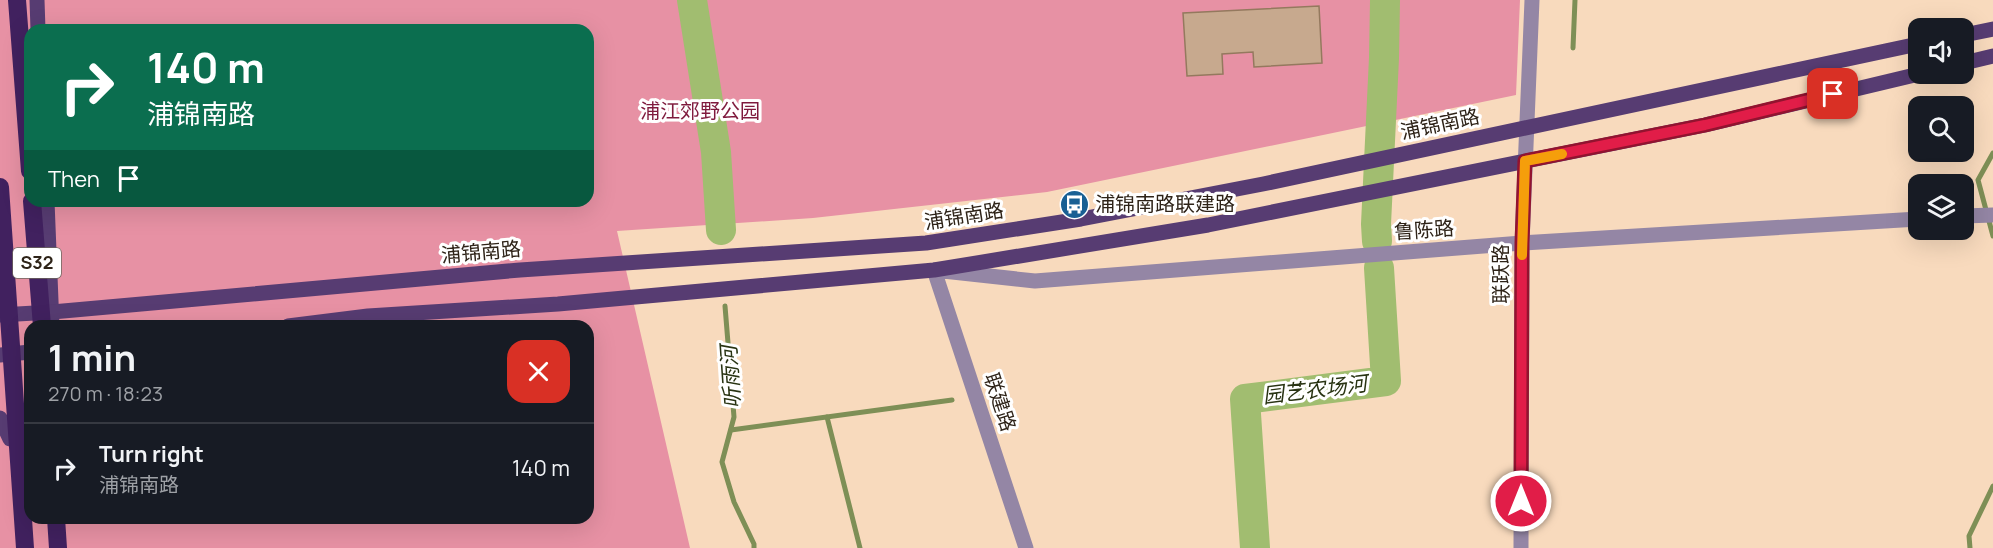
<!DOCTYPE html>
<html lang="en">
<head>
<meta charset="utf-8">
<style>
  :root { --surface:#171b24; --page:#242831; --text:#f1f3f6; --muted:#9ea1a6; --line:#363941 }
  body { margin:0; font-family:Manrope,"Noto Sans SC",sans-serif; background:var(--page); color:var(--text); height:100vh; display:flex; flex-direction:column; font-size:22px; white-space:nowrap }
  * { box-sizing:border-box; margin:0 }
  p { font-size:20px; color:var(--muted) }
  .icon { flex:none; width:33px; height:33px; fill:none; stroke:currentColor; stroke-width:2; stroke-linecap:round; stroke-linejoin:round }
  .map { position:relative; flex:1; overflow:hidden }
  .sheet { position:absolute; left:24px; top:320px; width:570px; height:204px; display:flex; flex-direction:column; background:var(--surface); border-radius:18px; box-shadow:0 6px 24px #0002 }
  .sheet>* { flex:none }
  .guide { position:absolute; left:24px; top:24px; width:570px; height:183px; border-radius:18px; box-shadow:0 6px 24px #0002; background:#0b6e4f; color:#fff; overflow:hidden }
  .buttons { position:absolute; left:1908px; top:18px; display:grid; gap:12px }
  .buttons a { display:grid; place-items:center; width:66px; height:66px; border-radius:12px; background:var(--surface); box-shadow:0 6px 24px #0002; font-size:30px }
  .pin { position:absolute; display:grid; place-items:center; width:51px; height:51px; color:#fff; margin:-26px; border-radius:12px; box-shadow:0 3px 9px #0006 }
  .me { position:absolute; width:66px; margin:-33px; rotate:0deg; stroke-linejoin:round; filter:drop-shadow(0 0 4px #0008) }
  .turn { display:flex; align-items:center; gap:21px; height:126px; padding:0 24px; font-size:27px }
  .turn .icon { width:78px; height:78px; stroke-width:2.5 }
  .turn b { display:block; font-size:42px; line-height:51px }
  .then { display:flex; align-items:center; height:57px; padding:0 24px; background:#0003; gap:12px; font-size:22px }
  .round { display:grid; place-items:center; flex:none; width:63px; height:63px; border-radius:18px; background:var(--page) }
  .head { display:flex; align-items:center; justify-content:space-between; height:102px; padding:0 24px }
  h1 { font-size:36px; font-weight:700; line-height:45px }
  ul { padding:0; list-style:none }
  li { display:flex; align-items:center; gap:18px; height:90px; padding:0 24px; border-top:2px solid var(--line) }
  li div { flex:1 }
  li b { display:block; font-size:22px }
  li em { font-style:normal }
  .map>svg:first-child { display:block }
</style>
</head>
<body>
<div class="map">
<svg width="1993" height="548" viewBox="0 0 1993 548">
  <rect width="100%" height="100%" fill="#f8dabd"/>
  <path fill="#e791a4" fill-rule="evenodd" d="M0 0H1520L1516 95 1047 192 813 218 617 231 690 548H0ZM30 30H588V201H30ZM30 326H588V518H30Z"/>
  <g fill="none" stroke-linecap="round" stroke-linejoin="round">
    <g stroke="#7e8f56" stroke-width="5">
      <polyline points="1573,48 1575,0"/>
      <polyline points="1993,153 1978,180 1993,236"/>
      <polyline points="725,306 734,417 722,462 734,502 754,544 754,548"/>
      <polyline points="827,417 860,548"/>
      <polyline points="731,430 952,400"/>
      <polyline points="1970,548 1969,536 1993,486"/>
    </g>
    <g stroke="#a1bd70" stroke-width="30">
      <polyline points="692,0 716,152 721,230"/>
      <polyline points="1377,241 1376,224 1384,58 1385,0"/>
      <polyline points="1255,548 1245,399 1386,381 1379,268"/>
    </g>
  </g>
  <polygon fill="#c7a98e" stroke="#94795e" stroke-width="1.5" points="1319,6 1322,63 1254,67 1253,52 1222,54 1223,74 1187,76 1183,13"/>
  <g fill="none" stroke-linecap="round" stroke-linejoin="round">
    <g stroke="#9486a5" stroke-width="15">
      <polyline points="1964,216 1993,215"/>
      <polyline points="1026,548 934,270 1035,281 1522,243 1918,219"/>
      <polyline points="1521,548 1522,243 1532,0"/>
    </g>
    <g stroke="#573c72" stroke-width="15">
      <polyline points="37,0 38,30"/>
      <polyline points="1964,35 1993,29"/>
      <polyline points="1964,63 1993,56"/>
      <polyline points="47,201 52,326"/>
      <polyline points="0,315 52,312 520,270 926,243 1081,219 1263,184 1918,44"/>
      <polyline points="288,326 368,316 558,304 934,270 1208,225 1705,125 1919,74"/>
      <polyline points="0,355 30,352"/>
      <polyline points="0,418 10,439"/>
    </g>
    <g stroke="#41215f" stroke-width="18">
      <polyline points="17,0 30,171"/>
      <polyline points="56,518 58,548"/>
    </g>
    <g stroke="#41215f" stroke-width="18">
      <polyline points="0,187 25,548"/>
      <polyline points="32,201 42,326"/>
    </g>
  </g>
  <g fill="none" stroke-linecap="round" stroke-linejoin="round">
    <defs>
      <polyline id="route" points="1521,501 1522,243 1525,161 1705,125 1833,94"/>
    </defs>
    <use href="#route" stroke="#92132f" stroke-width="15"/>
    <use href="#route" stroke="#e11d48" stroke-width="10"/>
    <polyline stroke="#f59e0b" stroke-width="10" points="1522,255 1525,161 1562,154"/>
  </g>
  <defs>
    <symbol id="bus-disc" viewBox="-11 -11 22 22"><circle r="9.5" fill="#196094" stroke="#fff"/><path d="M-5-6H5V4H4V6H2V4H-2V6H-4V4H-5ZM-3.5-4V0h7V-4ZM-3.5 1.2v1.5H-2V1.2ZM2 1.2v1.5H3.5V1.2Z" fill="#fff"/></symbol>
  </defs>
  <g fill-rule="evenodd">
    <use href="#bus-disc" x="1058" y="188" width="33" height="33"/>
  </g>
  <g text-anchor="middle" stroke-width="6" stroke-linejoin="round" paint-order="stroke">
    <rect fill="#fff" stroke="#6d655d" stroke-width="1.5" x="13" y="248" width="48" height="30" rx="4.5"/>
    <g font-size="18" font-weight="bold" fill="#2e2318">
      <text x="37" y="269">S32</text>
    </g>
    <g font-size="20" fill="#7f1a3d" stroke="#fff">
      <text x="700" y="118">浦江郊野公园</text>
    </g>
    <g font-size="20" fill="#2e2318" stroke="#fff">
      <text transform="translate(1440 124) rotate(-12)" y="7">浦锦南路</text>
      <text transform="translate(964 216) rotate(-9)" y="7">浦锦南路</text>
      <text transform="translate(1424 230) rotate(-4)" y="7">鲁陈路</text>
      <text transform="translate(481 252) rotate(-5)" y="7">浦锦南路</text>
      <text transform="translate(1501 274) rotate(-90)" y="7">联跃路</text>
      <text transform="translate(1000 402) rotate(72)" y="7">联建路</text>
    </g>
    <g font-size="20" fill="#2e2318" stroke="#fff" text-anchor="start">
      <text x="1095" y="211">浦锦南路联建路</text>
    </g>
    <g font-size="21" font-style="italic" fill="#293413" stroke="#fff">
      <text transform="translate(731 377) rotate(-94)" y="7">听雨河</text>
      <text transform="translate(1315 390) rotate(-7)" y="7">园艺农场河</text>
    </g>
  </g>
</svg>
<div class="buttons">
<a><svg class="icon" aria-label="sound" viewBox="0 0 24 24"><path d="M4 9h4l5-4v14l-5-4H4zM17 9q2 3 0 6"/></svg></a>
<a><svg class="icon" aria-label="search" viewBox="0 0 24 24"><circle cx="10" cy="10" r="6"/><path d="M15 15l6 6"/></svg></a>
<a><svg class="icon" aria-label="layers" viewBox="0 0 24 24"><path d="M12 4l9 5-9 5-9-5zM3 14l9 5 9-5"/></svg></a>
</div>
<div class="pin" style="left:1833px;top:94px;background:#d93025"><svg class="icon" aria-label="arrive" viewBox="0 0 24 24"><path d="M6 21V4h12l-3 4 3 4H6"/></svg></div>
<svg class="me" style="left:1521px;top:501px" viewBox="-20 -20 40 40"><circle r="17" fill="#e11d48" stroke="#fff" stroke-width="3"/><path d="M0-11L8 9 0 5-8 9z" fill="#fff"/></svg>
<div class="guide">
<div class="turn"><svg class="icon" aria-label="right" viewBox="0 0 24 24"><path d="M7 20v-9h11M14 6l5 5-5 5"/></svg><div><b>140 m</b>浦锦南路</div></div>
<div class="then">Then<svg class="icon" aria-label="arrive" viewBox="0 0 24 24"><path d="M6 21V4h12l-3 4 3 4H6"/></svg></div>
</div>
<section class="sheet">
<div class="head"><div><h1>1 min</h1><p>270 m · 18:23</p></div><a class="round" style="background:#d93025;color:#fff"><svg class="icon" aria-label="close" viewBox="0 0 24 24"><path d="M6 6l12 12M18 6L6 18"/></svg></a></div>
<ul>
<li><svg class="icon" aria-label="right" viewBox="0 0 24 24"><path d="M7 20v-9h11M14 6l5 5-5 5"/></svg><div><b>Turn right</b><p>浦锦南路</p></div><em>140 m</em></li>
</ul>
</section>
</div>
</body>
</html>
